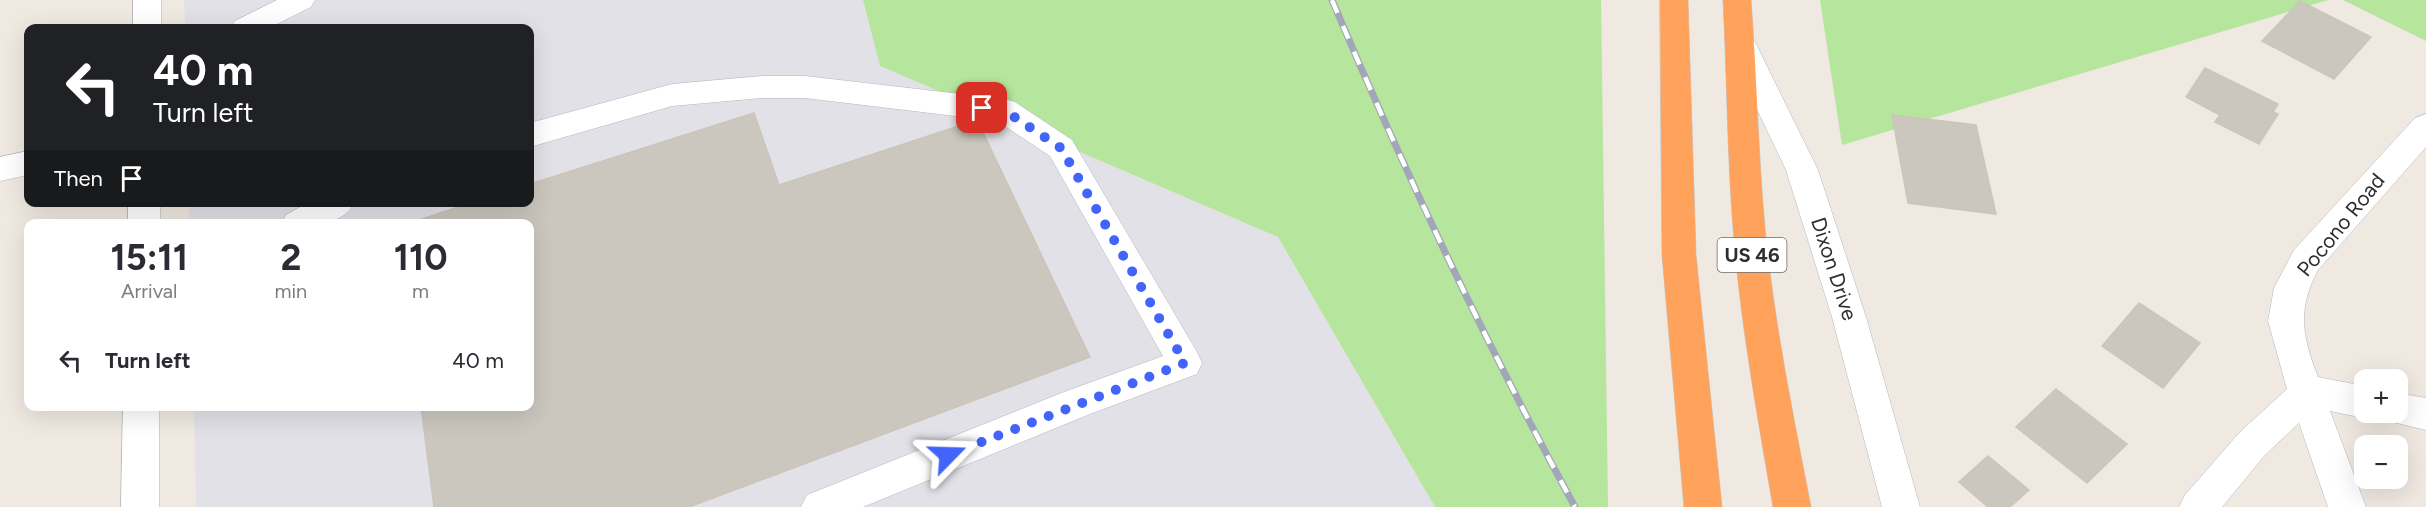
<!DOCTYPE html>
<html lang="en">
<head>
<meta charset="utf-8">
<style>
  :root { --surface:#fff; --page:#f7f7f7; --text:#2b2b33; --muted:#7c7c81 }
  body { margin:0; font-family:Figtree,sans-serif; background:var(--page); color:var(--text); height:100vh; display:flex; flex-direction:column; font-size:22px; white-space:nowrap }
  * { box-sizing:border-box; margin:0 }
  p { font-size:20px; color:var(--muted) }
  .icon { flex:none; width:33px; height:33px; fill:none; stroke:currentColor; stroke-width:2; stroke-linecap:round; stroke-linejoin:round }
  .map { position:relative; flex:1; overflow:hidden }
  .panel { position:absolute; left:24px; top:219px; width:510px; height:192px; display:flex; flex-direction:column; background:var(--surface); border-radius:12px; box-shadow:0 6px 24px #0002 }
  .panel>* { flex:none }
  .hud { position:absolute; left:24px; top:24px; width:510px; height:183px; border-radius:12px; box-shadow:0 6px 24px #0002; background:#202124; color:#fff; overflow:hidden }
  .buttons { position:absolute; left:2354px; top:369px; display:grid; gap:12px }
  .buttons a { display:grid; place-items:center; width:54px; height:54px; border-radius:12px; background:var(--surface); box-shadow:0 6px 24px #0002; font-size:30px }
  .pin { position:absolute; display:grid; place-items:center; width:51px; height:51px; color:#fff; margin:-26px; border-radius:12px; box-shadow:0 3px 9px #0006 }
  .me { position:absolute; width:66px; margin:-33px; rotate:68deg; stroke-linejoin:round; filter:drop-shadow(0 0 4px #0008) }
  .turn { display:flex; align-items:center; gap:21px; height:126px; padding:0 30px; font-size:27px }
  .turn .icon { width:78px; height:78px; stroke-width:2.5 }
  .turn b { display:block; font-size:42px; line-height:51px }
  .then { display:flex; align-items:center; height:57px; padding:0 30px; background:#0003; gap:12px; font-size:22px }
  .eta { display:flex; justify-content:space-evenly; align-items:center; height:102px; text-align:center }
  .eta b { font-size:36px; font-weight:700; line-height:42px }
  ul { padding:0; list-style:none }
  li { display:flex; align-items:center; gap:18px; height:78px; padding:0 30px }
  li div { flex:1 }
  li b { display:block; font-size:22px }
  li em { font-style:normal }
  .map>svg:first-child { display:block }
</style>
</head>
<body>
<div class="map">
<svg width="2426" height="507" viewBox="0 0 2426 507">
  <rect width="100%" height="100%" fill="#efe9e1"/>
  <polygon fill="#e3e1e8" points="184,0 863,0 880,66 1278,237 1435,507 196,507 194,407 530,406 530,224 189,223 189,203 530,202 530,28 185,28"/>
  <g fill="#b6e59e">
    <polygon points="863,0 1601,0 1608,507 1435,507 1278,237 880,66"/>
    <polygon points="1820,0 2328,0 1842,145"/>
    <polygon points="2343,0 2426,0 2426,41"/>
  </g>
  <g fill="#cbc7bf" stroke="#cbc5ba" stroke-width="1.5">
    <polygon points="2300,1 2371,37 2334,79 2262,41"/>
    <polygon points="2205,68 2278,104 2273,112 2278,114 2259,144 2215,122 2220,115 2186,97"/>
    <polygon points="754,113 779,185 977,120 1090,357 689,507 434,507 421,406 530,406 530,224 407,224 473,202 530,202 530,184"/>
    <polygon points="1892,115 1976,125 1996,214 1908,203"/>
    <polygon points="2139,303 2200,343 2163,388 2102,346"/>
    <polygon points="2056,389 2127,444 2087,483 2016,427"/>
    <polygon points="1988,456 2029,490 2010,507 1988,507 1959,482"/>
  </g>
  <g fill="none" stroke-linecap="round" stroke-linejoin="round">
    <defs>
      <g id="minor">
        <rect x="133" y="0" width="28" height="28"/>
        <polygon points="277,0 315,0 311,7 269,28 231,28 235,21"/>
        <polygon points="1740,32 1750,35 1755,42 1818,170 1866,317 1920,507 1882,507 1832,317 1786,170 1725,42 1730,35"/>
        <polygon points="762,76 805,76 1004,99 1015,102 1072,140 1197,352 1202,363 1197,374 1090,414 863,507 801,507 807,495 1064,392 1163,356 1050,156 997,121 805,98 762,98 672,106 530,147 530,123 672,84"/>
        <path d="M2426 114V147L2318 270C2297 309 2302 336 2318 377L2364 386V412H2377L2364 418 2330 411 2366 507H2328L2299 423 2265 455 2222 507H2179L2185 495 2239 433 2287 389 2268 321 2274 288 2294 250 2415 118Z"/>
        <polygon points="28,151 28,175 0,181 0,157"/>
        <rect x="128" y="202" width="32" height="22"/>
        <path d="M309 202H355C341 229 306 224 281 224L286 215Z"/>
        <polygon points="2397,393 2426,398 2426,430 2384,420 2381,412 2397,412"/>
        <polygon points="123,406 159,406 159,507 121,507"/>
      </g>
      <g id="highway">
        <polygon points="1660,0 1688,0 1696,255 1722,507 1684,507 1662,255"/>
        <path d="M1723 0H1751C1757 76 1758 152 1765 228 1774 322 1793 414 1811 507H1773C1757 414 1740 321 1733 228 1727 152 1727 76 1723 0Z"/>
      </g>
    </defs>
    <use href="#minor" stroke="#b4b7c1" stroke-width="1"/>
    <use href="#highway" stroke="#c9c9c9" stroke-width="1"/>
    <use href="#minor" fill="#fff" fill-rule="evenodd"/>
    <use href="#highway" fill="#ffa35c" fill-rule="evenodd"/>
    <defs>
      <path id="rail" d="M1332 0C1405 173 1485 342 1575 507"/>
    </defs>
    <use href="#rail" stroke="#a3a6b8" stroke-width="7"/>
    <use href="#rail" stroke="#fff" stroke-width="4.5" stroke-dasharray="14" stroke-linecap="butt"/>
  </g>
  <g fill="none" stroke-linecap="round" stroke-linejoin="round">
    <polyline stroke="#4264fb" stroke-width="10" stroke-dasharray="0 18" points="948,455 1185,363 1061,148 1004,110 982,108"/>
  </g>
  <g text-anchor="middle" stroke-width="4.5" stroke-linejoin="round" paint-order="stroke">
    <rect fill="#fff" stroke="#6d6d6d" stroke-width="1.5" x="1717.5" y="238" width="69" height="34" rx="4.5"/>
    <g font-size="20" font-weight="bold" fill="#2e2e2e">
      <text x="1752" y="262">US 46</text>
    </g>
    <g font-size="21" fill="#2e2e2e" stroke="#fff">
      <text transform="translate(2341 225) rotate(-51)" y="7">Pocono Road</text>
      <text transform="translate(1834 269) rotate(72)" y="7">Dixon Drive</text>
    </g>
  </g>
</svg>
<div class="buttons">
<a>+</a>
<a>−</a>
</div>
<div class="pin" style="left:982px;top:108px;background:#d93025"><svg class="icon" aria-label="arrive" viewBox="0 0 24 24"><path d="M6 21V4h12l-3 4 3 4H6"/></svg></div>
<svg class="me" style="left:948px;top:455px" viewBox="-20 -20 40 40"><path d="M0-17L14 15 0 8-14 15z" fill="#4264fb" stroke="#fff" stroke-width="4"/></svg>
<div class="hud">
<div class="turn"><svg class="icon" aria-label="left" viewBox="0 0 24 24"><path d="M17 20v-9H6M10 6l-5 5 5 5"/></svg><div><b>40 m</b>Turn left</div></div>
<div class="then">Then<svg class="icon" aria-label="arrive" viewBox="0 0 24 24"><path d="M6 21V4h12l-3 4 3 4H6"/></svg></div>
</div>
<section class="panel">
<div class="eta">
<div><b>15:11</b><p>Arrival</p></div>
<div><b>2</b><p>min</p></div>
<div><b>110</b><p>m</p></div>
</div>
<ul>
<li><svg class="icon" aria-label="left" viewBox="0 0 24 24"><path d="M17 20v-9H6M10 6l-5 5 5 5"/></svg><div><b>Turn left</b></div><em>40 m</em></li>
</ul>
</section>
</div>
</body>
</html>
